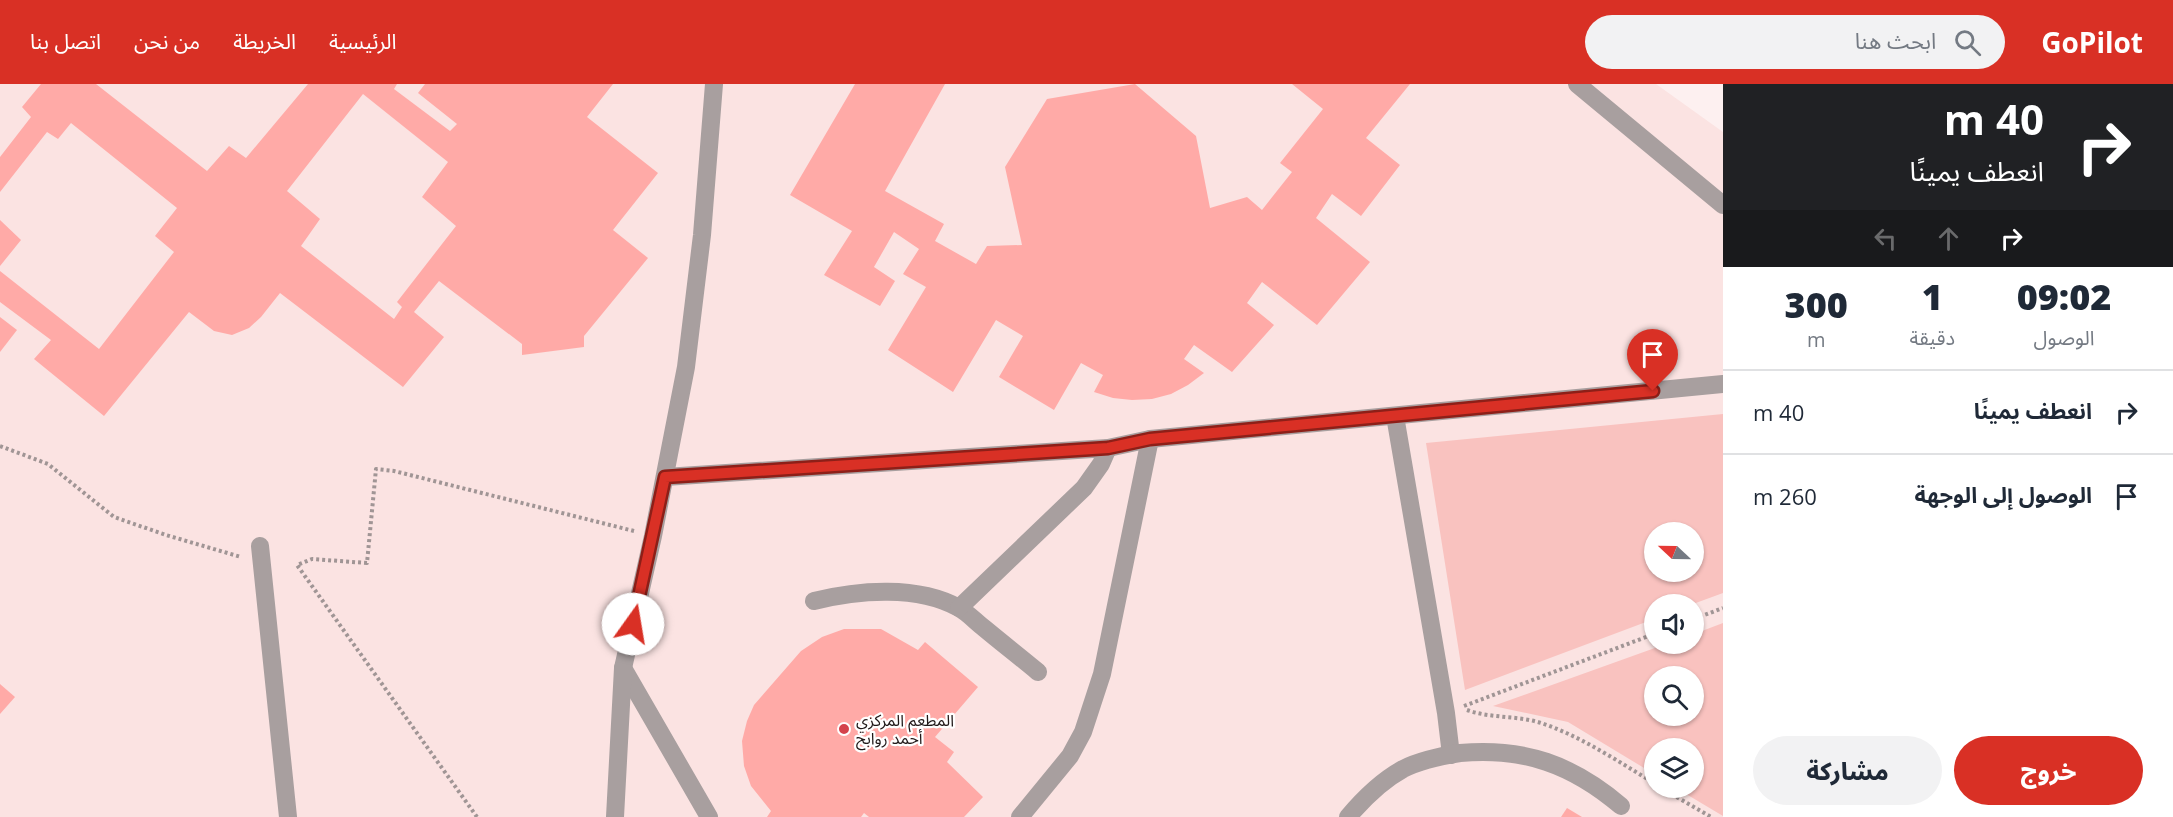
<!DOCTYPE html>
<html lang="ar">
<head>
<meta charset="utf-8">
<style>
  :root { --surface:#fff; --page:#f2f2f3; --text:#1f2937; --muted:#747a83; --line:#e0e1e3; --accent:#d93025 }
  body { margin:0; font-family:"Open Sans","Noto Sans Arabic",sans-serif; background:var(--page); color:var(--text); direction:rtl; height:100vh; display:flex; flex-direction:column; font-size:22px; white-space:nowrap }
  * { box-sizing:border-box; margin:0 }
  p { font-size:20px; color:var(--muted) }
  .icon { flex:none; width:33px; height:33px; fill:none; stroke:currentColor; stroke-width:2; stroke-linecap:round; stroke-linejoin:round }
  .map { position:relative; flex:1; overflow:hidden; direction:ltr }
  .side { display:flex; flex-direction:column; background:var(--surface); width:450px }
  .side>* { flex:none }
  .guide { background:#202124; color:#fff; overflow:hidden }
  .needle { width:39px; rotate:292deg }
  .controls { position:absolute; left:1644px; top:438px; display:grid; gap:12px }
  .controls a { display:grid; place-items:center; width:60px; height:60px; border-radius:50%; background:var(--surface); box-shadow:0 2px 4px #0004; font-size:30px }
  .pin { position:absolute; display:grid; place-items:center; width:51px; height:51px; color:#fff; margin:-62px -26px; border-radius:50% 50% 50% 0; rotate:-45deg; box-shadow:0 0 6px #0007 }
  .pin .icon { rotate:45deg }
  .me { position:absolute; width:66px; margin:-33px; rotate:13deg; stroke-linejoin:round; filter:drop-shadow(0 0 4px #0008) }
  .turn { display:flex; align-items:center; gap:21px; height:126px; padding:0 30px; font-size:27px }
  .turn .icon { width:78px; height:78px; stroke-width:2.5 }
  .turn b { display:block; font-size:42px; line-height:51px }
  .lanes { display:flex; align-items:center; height:57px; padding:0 30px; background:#0003; justify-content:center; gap:30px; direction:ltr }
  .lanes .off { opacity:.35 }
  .eta { display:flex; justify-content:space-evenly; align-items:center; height:102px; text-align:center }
  .eta b { font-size:36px; font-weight:800; line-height:42px }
  .action { display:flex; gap:12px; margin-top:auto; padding:12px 30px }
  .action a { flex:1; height:69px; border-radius:36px; background:var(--accent); color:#fff; font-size:24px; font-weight:800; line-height:69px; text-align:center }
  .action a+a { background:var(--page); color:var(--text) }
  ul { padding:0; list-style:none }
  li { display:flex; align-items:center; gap:18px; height:84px; padding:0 30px; border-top:2px solid var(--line) }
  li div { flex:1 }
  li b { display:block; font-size:22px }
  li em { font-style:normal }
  header { display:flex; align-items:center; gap:36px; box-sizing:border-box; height:84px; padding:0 30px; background:var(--accent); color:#fff }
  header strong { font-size:28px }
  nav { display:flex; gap:33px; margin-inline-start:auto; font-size:21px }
  .search { width:420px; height:54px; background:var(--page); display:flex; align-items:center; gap:15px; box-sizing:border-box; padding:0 21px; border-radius:33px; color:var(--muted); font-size:22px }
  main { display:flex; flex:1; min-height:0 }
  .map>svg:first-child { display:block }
</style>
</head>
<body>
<header>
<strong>GoPilot</strong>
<div class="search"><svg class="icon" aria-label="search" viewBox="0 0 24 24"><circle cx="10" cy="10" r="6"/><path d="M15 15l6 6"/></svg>ابحث هنا</div>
<nav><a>الرئيسية</a><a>الخريطة</a><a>من نحن</a><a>اتصل بنا</a></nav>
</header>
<main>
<section class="side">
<div class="guide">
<div class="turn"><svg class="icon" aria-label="right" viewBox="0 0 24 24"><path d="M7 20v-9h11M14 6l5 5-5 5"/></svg><div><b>40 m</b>انعطف يمينًا</div></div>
<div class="lanes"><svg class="icon off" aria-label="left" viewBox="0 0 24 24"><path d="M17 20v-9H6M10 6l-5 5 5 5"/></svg><svg class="icon off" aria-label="ahead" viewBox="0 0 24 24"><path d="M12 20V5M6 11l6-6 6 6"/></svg><svg class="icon" aria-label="right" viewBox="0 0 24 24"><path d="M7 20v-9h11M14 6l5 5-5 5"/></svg></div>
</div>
<div class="eta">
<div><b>09:02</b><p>الوصول</p></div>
<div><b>1</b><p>دقيقة</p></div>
<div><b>300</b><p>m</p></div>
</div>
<ul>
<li><svg class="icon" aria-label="right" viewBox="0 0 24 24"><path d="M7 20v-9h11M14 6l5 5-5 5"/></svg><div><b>انعطف يمينًا</b></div><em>40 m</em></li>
<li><svg class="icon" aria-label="arrive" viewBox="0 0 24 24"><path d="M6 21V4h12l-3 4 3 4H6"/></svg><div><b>الوصول إلى الوجهة</b></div><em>260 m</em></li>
</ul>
<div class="action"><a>خروج</a><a>مشاركة</a></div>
</section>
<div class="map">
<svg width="1723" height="733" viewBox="0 0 1723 733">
  <rect width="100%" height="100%" fill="#fdf0f0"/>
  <path fill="#fbe3e2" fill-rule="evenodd" d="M0 0H1656L1723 48V733H0ZM1654 448H1694V488H1654ZM1654 520H1694V560H1654ZM1654 592H1694V632H1654ZM1654 664H1694V704H1654Z"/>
  <g fill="#f9c2bf" fill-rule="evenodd">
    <path d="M1723 330V509L1693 520H1654V535L1465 606 1426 359ZM1654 448H1694V488H1654Z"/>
    <path d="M1723 539V732L1676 704H1694V664H1654V690L1568 638 1493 622 1666 560H1694V550ZM1654 592H1694V632H1654Z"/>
  </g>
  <g fill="#ffaaa7" fill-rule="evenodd">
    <path d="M41 0H96L207 87 229 62 246 74 308 0H397L394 5 450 47 457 40 418 9 425 0H613L587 33 658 89 613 146 648 174 584 252V263L522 271V260L439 197 414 228 444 253 403 303 280 209 261 233 249 244 232 251 214 247 189 228 104 332 34 275 51 256 0 218V187L99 265 174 168 155 152 177 124 71 39 58 55 47 48 0 108V73L31 33 22 23ZM363 10 448 78 422 113 456 142 397 218 402 223 394 235 301 162 320 135 287 107Z"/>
    <polygon points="855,0 945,0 885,107 944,140 935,157 976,180 987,162 1022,161 1005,83 1047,15 1135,0 1196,52 1210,124 1247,113 1262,126 1292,88 1280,79 1323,25 1292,0 1410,0 1366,54 1400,81 1361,132 1332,110 1316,134 1370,178 1317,241 1262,198 1247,219 1274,241 1232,288 1194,261 1184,275 1204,289 1188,301 1171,310 1152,315 1132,316 1113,314 1094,308 1103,291 1081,279 1054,326 999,293 1023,252 996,236 953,308 888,266 926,203 903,190 919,165 894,148 874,183 895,197 880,222 824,191 852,147 790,111"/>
    <polygon points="0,136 21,156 0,182"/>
    <polygon points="0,233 17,246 0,268"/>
    <polygon points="844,545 881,545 918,566 925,558 978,603 935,653 954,668 947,678 983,713 964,733 869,733 864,729 861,733 767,733 771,727 751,702 744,682 742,657 747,637 754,621 801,567 822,553"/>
    <polygon points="0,600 15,613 0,630"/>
    <polygon points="1567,724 1582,733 1561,733"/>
  </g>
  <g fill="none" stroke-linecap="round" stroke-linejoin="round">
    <g stroke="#a09595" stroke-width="4" stroke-dasharray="3 3" stroke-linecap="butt">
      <polyline points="0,362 48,380 114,433 166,451 241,473"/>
      <polyline points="1694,535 1723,524"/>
      <polyline points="1464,622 1654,550"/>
      <path d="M1467 626C1492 635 1520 631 1544 640 1584 654 1619 678 1654 699"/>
      <polyline points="1661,704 1711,733"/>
      <polyline points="477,733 297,481 312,475 367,479 376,385 394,387 634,447"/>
    </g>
    <g stroke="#a89f9f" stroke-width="18">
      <polyline points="1577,0 1723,121"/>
      <polyline points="1395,332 1446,629 1451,671"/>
      <polyline points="665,393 1108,364 1150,355 1723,300"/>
      <polyline points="260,462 288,733"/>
      <path d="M814 517C858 506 918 501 959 524 968 529 976 538 984 544 1002 559 1020 573 1038 588"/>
      <polyline points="959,524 1084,404 1101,380 1108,364"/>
      <polyline points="623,584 709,733"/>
      <polyline points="615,733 623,584 653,452 686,283 702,151 714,0"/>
      <polyline points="1020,733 1070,672 1083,648 1102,590 1150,355"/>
      <path d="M1348 733C1364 714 1381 697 1403 685 1421 676 1441 672 1460 669 1524 663 1573 681 1621 722"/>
    </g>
  </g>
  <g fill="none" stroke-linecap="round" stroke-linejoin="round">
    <defs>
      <polyline id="route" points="633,540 665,393 1108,364 1150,355 1653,307"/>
    </defs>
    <use href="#route" stroke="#8d1f18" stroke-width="15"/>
    <use href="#route" stroke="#d93025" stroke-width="10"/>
  </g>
  <circle fill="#d4434c" stroke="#fff" stroke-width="2" cx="844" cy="645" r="6"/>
  <g text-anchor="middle" stroke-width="4.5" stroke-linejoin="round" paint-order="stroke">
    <g font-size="16" fill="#211919" stroke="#fff" text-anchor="start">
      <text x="856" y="642">المطعم المركزي<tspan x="856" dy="18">أحمد روابح</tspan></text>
    </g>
  </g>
</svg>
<div class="controls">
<a><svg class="needle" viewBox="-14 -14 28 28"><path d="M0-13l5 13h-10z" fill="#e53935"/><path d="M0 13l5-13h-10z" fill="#747a83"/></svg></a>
<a><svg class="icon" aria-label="sound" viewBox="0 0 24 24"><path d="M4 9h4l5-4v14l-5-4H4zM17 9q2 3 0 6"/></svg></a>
<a><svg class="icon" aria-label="search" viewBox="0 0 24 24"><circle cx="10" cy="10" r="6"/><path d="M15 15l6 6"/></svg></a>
<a><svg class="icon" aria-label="layers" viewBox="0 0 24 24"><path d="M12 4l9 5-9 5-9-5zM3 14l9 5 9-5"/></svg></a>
</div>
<div class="pin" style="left:1653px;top:307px;background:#d93025"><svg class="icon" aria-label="arrive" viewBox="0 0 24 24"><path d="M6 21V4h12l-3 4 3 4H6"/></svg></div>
<svg class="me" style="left:633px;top:540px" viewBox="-20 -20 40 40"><circle r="19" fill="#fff"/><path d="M0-13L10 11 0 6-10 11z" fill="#d93025"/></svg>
</div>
</main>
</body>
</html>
